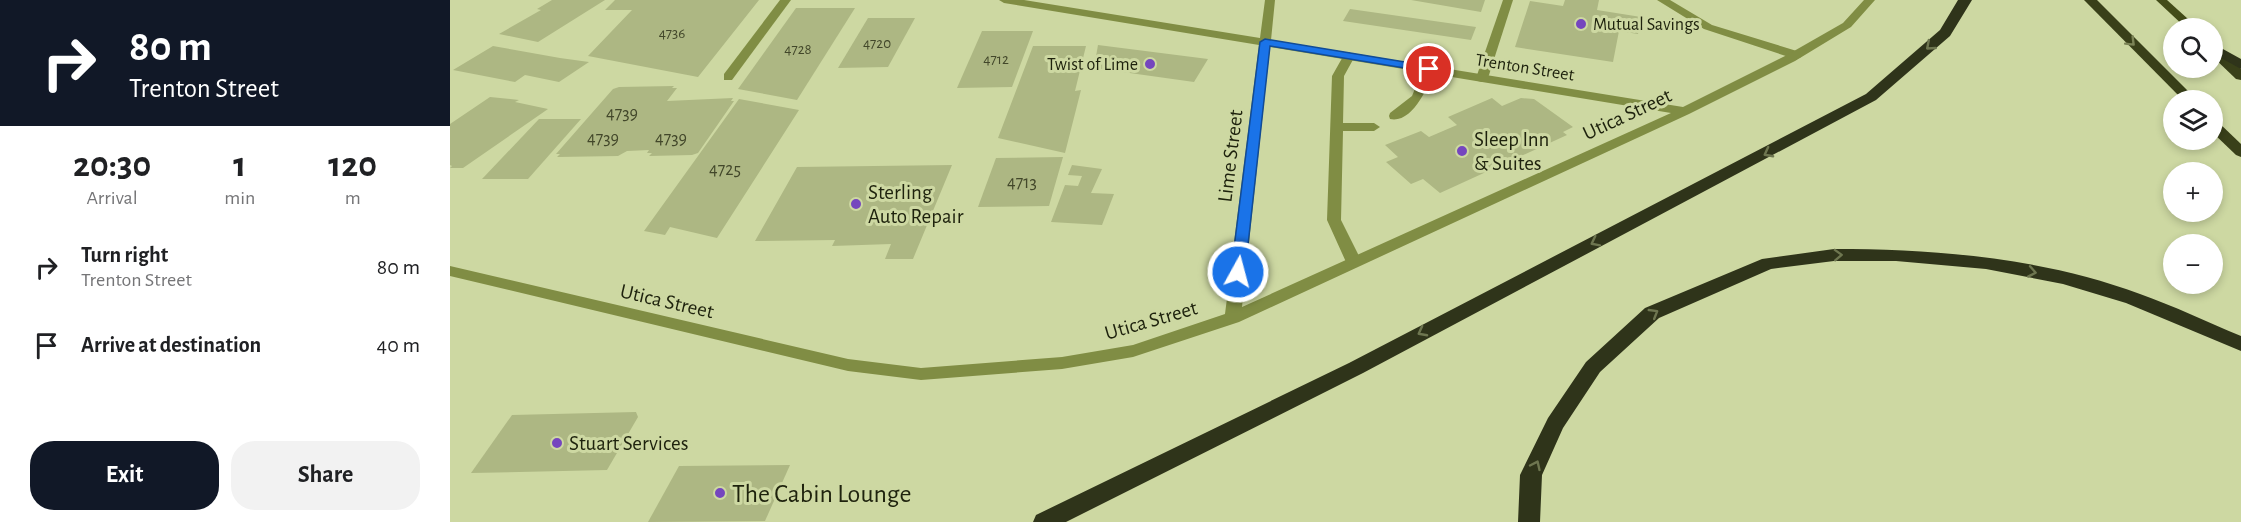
<!DOCTYPE html>
<html lang="en">
<head>
<meta charset="utf-8">
<style>
  :root { --surface:#fff; --page:#f2f2f2; --text:#202124; --muted:#757577; --accent:#111827 }
  body { margin:0; font-family:"Alegreya Sans",sans-serif; background:var(--page); color:var(--text); height:100vh; display:flex; flex-direction:column; font-size:22px; white-space:nowrap }
  * { box-sizing:border-box; margin:0 }
  p { font-size:20px; color:var(--muted) }
  .icon { flex:none; width:33px; height:33px; fill:none; stroke:currentColor; stroke-width:2; stroke-linecap:round; stroke-linejoin:round }
  .map { position:relative; flex:1; overflow:hidden }
  .details { display:flex; flex-direction:column; background:var(--surface); width:450px }
  .details>* { flex:none }
  .guide { background:#111827; color:#fff; overflow:hidden }
  .tools { position:absolute; left:1713px; top:18px; display:grid; gap:12px }
  .tools a { display:grid; place-items:center; width:60px; height:60px; border-radius:50%; background:var(--surface); box-shadow:0 3px 9px #0003; font-size:30px }
  .pin { position:absolute; display:grid; place-items:center; width:51px; height:51px; color:#fff; margin:-26px; border:3px solid #fff; border-radius:50%; box-shadow:0 2px 6px #0007 }
  .me { position:absolute; width:66px; margin:-33px; rotate:7deg; stroke-linejoin:round; filter:drop-shadow(0 0 4px #0008) }
  .turn { display:flex; align-items:center; gap:21px; height:126px; padding:0 30px; font-size:27px }
  .turn .icon { width:78px; height:78px; stroke-width:2.5 }
  .turn b { display:block; font-size:42px; line-height:51px }
  .eta { display:flex; justify-content:space-evenly; align-items:center; height:102px; text-align:center }
  .eta b { font-size:36px; font-weight:700; line-height:42px }
  .action { display:flex; gap:12px; margin-top:auto; padding:12px 30px }
  .action a { flex:1; height:69px; border-radius:24px; background:var(--accent); color:#fff; font-size:24px; font-weight:700; line-height:69px; text-align:center }
  .action a+a { background:var(--page); color:var(--text) }
  ul { padding:0; list-style:none }
  li { display:flex; align-items:center; gap:18px; height:78px; padding:0 30px }
  li div { flex:1 }
  li b { display:block; font-size:22px }
  li em { font-style:normal }
  main { display:flex; flex:1; min-height:0 }
  .map>svg:first-child { display:block }
</style>
</head>
<body>
<main>
<section class="details">
<div class="guide">
<div class="turn"><svg class="icon" aria-label="right" viewBox="0 0 24 24"><path d="M7 20v-9h11M14 6l5 5-5 5"/></svg><div><b>80 m</b>Trenton Street</div></div>
</div>
<div class="eta">
<div><b>20:30</b><p>Arrival</p></div>
<div><b>1</b><p>min</p></div>
<div><b>120</b><p>m</p></div>
</div>
<ul>
<li><svg class="icon" aria-label="right" viewBox="0 0 24 24"><path d="M7 20v-9h11M14 6l5 5-5 5"/></svg><div><b>Turn right</b><p>Trenton Street</p></div><em>80 m</em></li>
<li><svg class="icon" aria-label="arrive" viewBox="0 0 24 24"><path d="M6 21V4h12l-3 4 3 4H6"/></svg><div><b>Arrive at destination</b></div><em>40 m</em></li>
</ul>
<div class="action"><a>Exit</a><a>Share</a></div>
</section>
<div class="map">
<svg width="1791" height="522" viewBox="0 0 1791 522">
  <rect width="100%" height="100%" fill="#cdd8a2"/>
  <g fill="#adb783">
    <polygon points="102,0 155,0 88,42 49,34 91,10 87,9"/>
    <polygon points="165,0 309,0 248,77 138,56 182,10 155,10"/>
    <polygon points="961,0 1035,0 1031,12"/>
    <polygon points="1115,0 1149,0 1147,10 1191,17 1188,34 1169,31 1163,62 1065,47 1080,1 1113,6"/>
    <polygon points="346,8 405,8 347,100 288,89"/>
    <polygon points="900,9 1026,27 1021,40 893,21"/>
    <polygon points="418,18 465,18 438,67 388,68"/>
    <polygon points="532,31 583,31 562,87 507,88"/>
    <polygon points="648,45 758,59 744,82 644,68"/>
    <polygon points="43,46 110,58 139,62 109,82 75,75 65,82 3,70"/>
    <polygon points="583,46 636,46 625,91 631,90 615,153 548,138"/>
    <polygon points="224,86 222,88 227,88 217,101 283,98 281,101 284,101 248,153 242,155 199,156 202,153 197,153 199,150 177,151 168,156 107,157 110,154 106,154 163,89 169,87"/>
    <polygon points="40,97 69,100 65,102 98,109 13,168 0,168 2,166 0,165 0,124"/>
    <polygon points="1042,98 1052,106 1071,98 1084,99 1123,127 1113,132 1117,135 990,193 973,179 961,184 936,162 948,157 935,145 971,131 979,137 1007,125 998,117"/>
    <polygon points="289,99 349,110 267,238 220,227 215,235 194,231"/>
    <polygon points="89,119 131,119 78,179 32,179"/>
    <polygon points="613,157 599,206 528,207 546,158"/>
    <polygon points="502,165 463,259 435,259 441,244 382,246 385,240 305,241 347,167"/>
    <polygon points="622,165 652,169 641,193 664,194 652,225 601,222 615,185 628,186 632,176 618,175"/>
    <polygon points="186,412 188,417 157,470 21,473 62,415"/>
    <polygon points="340,465 315,521 198,522 229,466"/>
  </g>
  <g fill="none" stroke-linecap="round" stroke-linejoin="round">
    <g fill="#808d44" fill-rule="evenodd">
      <polygon points="330,0 341,0 282,80 274,80 274,74"/>
      <polygon points="1053,0 1063,0 1038,78 1032,82 1028,81 1026,78"/>
      <polygon points="1207,0 1220,0 1262,25 1350,52 1352,55 1350,58 1342,58 1254,29"/>
      <polygon points="899,52 905,56 894,76 893,123 924,123 930,127 924,131 893,131 891,220 912,262 904,267 896,262 877,220 882,76 895,53"/>
      <path d="M979 65 985 69C979 85 963 124 940 119L939 116 940 113 962 96 973 69Z"/>
    </g>
    <path fill="#808d44" fill-rule="evenodd" d="M549 0H574L810 38 815 0H825L821 40 1233 107 1337 55 1393 23 1414 0H1425L1401 27 1345 61 1239 114 789 322 683 357 612 369 471 380 398 371 0 276V266L398 359 471 368 612 357 683 345 775 314 809 45 554 3ZM820 47 1221 113 792 307Z"/>
    <polygon fill="#434c18" fill-rule="evenodd" points="1706,0 1717,0 1748,28 1736,28"/>
    <g fill="#394019" fill-rule="evenodd">
      <polygon points="1634,0 1647,0 1747,100 1733,100"/>
      <polygon points="1762,44 1767,45 1791,69 1791,80 1786,79 1762,56"/>
      <polygon points="1762,120 1767,121 1791,144 1791,157 1786,155 1762,132"/>
    </g>
    <g fill="#2f341a" fill-rule="evenodd">
      <polygon points="1508,0 1522,0 1500,36 1426,100 913,373 616,522 583,522 586,515 899,363 1416,94 1490,30"/>
      <polygon points="1762,43 1791,59 1791,69 1762,53"/>
      <path d="M1384 249C1487 249 1593 258 1690 294 1724 306 1757 322 1791 336V351L1676 303 1613 284 1536 269 1446 261H1384L1321 269 1209 318 1150 372 1113 428 1092 475 1090 522H1068L1070 475 1098 418 1136 362 1195 308 1312 259Z"/>
    </g>
  </g>
  <defs><path id="oneway-chevron" d="M-2-3.5L2.5 0L-2 3.5" fill="none" stroke-width="1.6" stroke-linecap="round" stroke-linejoin="round" transform="scale(1.5)"/></defs>
  <use stroke="#7c8457" href="#oneway-chevron" transform="translate(1681 42) rotate(45)"/>
  <g stroke="#6e7650">
    <use href="#oneway-chevron" transform="translate(1480 46) rotate(139)"/>
    <use href="#oneway-chevron" transform="translate(1318 153) rotate(152)"/>
    <use href="#oneway-chevron" transform="translate(1145 242) rotate(153)"/>
    <use href="#oneway-chevron" transform="translate(1388 255) rotate(-2)"/>
    <use href="#oneway-chevron" transform="translate(1582 272) rotate(11)"/>
    <use href="#oneway-chevron" transform="translate(1204 313) rotate(-31)"/>
    <use href="#oneway-chevron" transform="translate(972 332) rotate(152)"/>
    <use href="#oneway-chevron" transform="translate(1086 465) rotate(-65)"/>
  </g>
  <polygon fill="#1a73e8" stroke="#114b97" stroke-width="1.5" points="815,39 979,66 984,69 979,72 820,46 795,272 788,277 781,272 810,42"/>
  <g fill="#7546be" stroke="#cdd8a2" stroke-width="2">
    <circle cx="1131" cy="24" r="6"/>
    <circle cx="700" cy="64" r="6"/>
    <circle cx="1012" cy="151" r="6"/>
    <circle cx="406" cy="204" r="6"/>
    <circle cx="107" cy="443" r="6"/>
    <circle cx="270" cy="493" r="6"/>
  </g>
  <g text-anchor="middle" stroke-width="6" stroke-linejoin="round" paint-order="stroke">
    <g font-size="15" fill="#42472a">
      <text x="222" y="38">4736</text>
      <text x="427" y="48">4720</text>
      <text x="348" y="54">4728</text>
      <text x="546" y="64">4712</text>
    </g>
    <g font-size="18" fill="#1e220d" stroke="#cdd8a2" text-anchor="start">
      <text x="1143" y="30">Mutual Savings</text>
      <text x="688" y="70" text-anchor="end">Twist of Lime</text>
    </g>
    <g font-size="18" fill="#1e220d" stroke="#cdd8a2">
      <text transform="translate(1075 67) rotate(9)" y="6">Trenton Street</text>
    </g>
    <g font-size="18" fill="#42472a">
      <text x="172" y="119">4739</text>
      <text x="153" y="144">4739</text>
      <text x="221" y="144">4739</text>
      <text x="275" y="175">4725</text>
      <text x="572" y="188">4713</text>
    </g>
    <g font-size="21" fill="#1e220d" stroke="#cdd8a2">
      <text transform="translate(1177 114) rotate(-25)" y="7">Utica Street</text>
      <text transform="translate(780 156) rotate(-83)" y="7">Lime Street</text>
      <text transform="translate(217 301) rotate(13)" y="7">Utica Street</text>
      <text transform="translate(701 320) rotate(-16)" y="7">Utica Street</text>
    </g>
    <g font-size="21" fill="#1e220d" stroke="#cdd8a2" text-anchor="start">
      <text x="1024" y="146">Sleep Inn<tspan x="1024" dy="24">&amp; Suites</tspan></text>
      <text x="418" y="199">Sterling<tspan x="418" dy="24">Auto Repair</tspan></text>
      <text x="119" y="450">Stuart Services</text>
    </g>
    <g font-size="26" fill="#1e220d" stroke="#cdd8a2" text-anchor="start">
      <text x="282" y="502">The Cabin Lounge</text>
    </g>
  </g>
</svg>
<div class="tools">
<a><svg class="icon" aria-label="search" viewBox="0 0 24 24"><circle cx="10" cy="10" r="6"/><path d="M15 15l6 6"/></svg></a>
<a><svg class="icon" aria-label="layers" viewBox="0 0 24 24"><path d="M12 4l9 5-9 5-9-5zM3 14l9 5 9-5"/></svg></a>
<a>+</a>
<a>−</a>
</div>
<div class="pin" style="left:979px;top:69px;background:#d93025"><svg class="icon" aria-label="arrive" viewBox="0 0 24 24"><path d="M6 21V4h12l-3 4 3 4H6"/></svg></div>
<svg class="me" style="left:788px;top:272px" viewBox="-20 -20 40 40"><circle r="17" fill="#1a73e8" stroke="#fff" stroke-width="3"/><path d="M0-11L8 9 0 5-8 9z" fill="#fff"/></svg>
</div>
</main>
</body>
</html>
